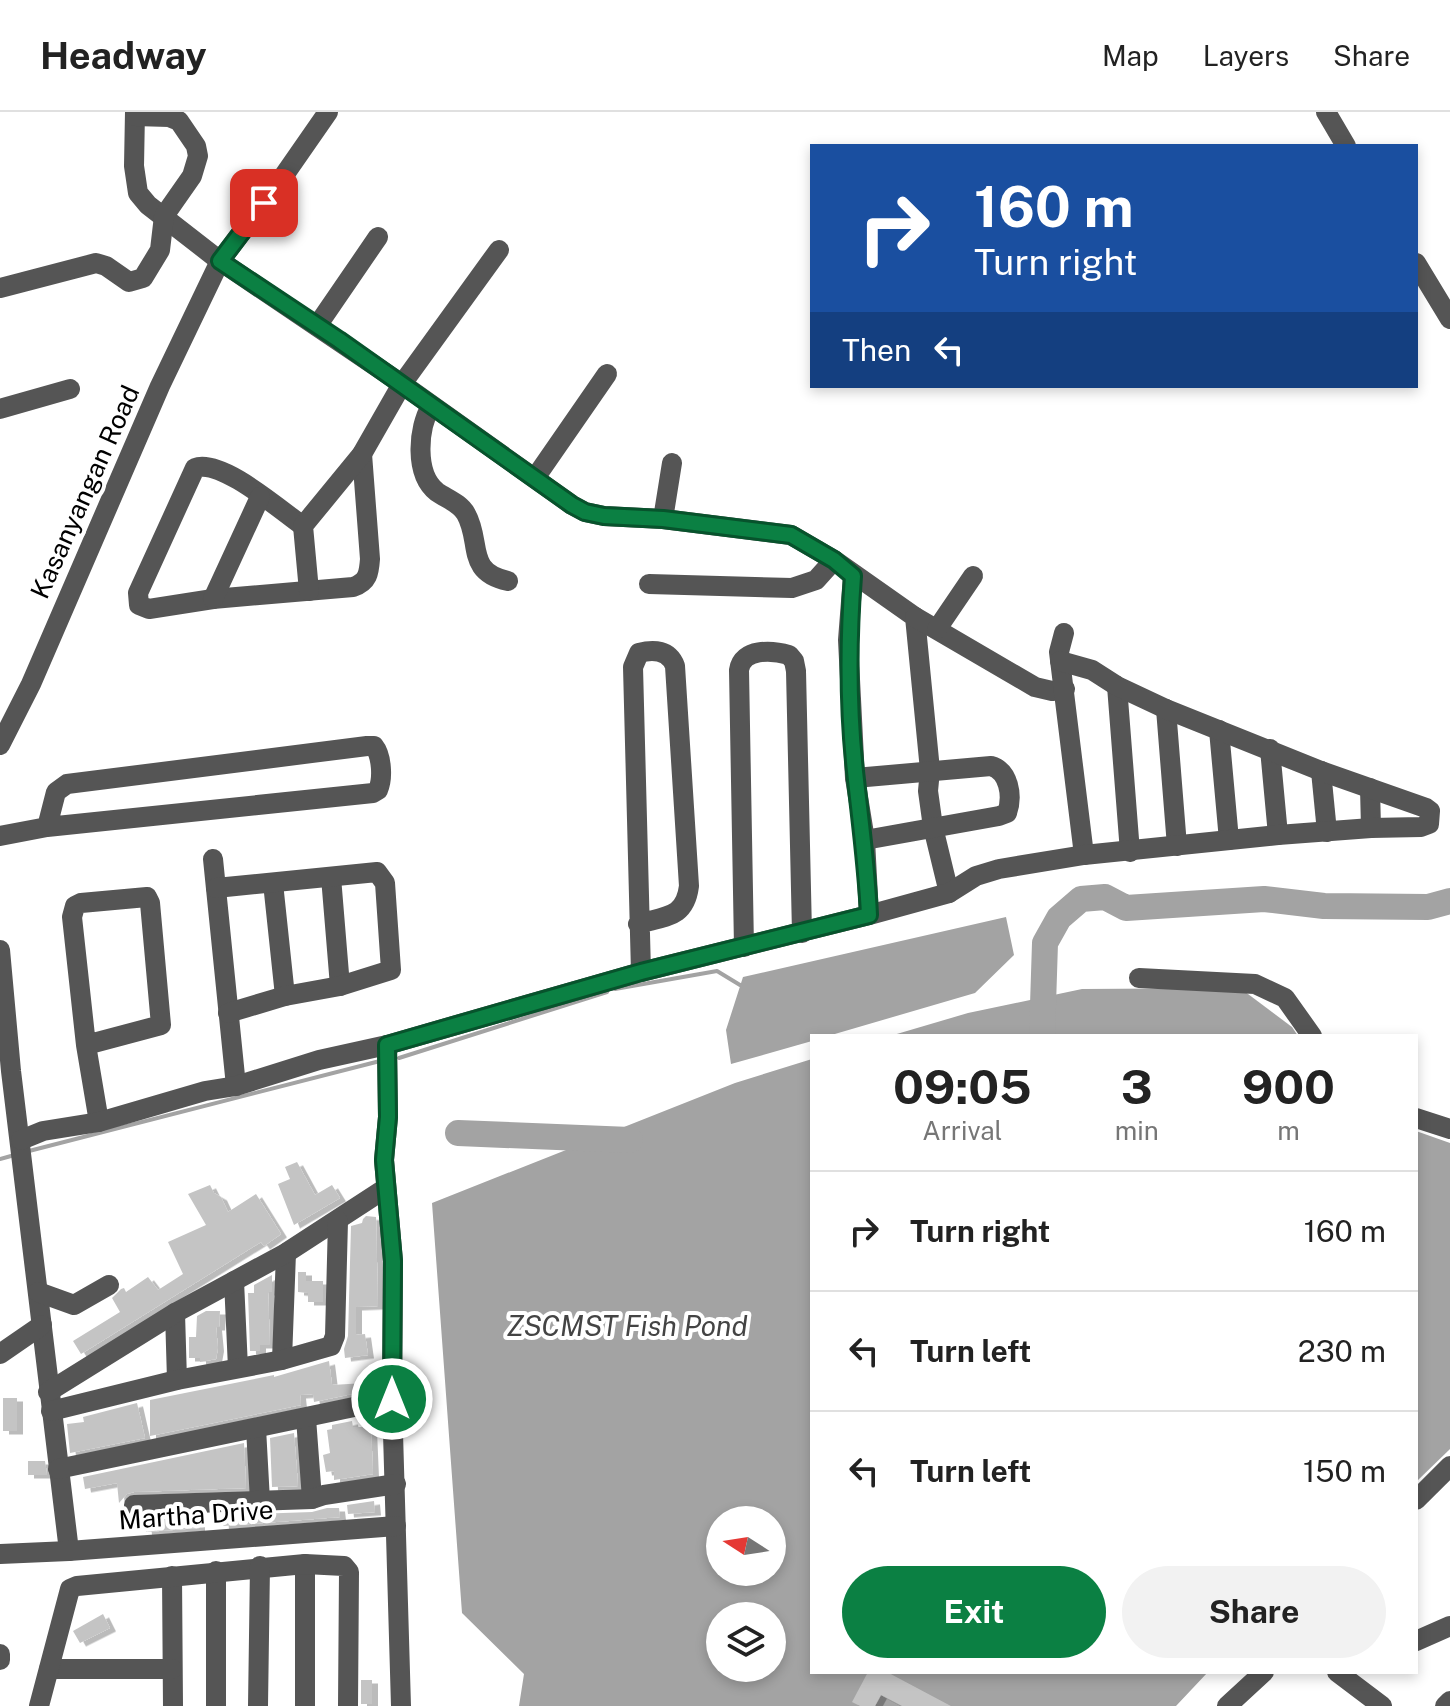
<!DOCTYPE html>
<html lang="en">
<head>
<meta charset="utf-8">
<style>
  :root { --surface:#fff; --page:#f2f2f2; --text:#222; --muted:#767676; --line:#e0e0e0; --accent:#0b8043 }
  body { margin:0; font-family:"Public Sans",sans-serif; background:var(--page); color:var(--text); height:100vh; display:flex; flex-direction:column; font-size:30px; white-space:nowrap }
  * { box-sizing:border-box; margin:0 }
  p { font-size:26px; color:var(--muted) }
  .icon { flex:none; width:44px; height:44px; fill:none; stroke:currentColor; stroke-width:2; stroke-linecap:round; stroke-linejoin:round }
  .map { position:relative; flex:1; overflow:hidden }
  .side { position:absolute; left:810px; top:922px; width:608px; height:640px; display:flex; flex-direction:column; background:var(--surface); border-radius:0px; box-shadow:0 4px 12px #0003 }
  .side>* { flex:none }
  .guide { position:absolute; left:810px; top:32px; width:608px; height:244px; border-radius:0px; box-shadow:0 4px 12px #0003; background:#1a4fa0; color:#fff; overflow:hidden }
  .needle { width:52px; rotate:282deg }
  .buttons { position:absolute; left:706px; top:1394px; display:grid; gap:16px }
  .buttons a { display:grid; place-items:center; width:80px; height:80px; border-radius:50%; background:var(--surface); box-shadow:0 4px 12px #0003; font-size:40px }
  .pin { position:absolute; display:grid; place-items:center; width:68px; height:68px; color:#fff; margin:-34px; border-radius:16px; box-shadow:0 4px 12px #0006 }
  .me { position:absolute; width:88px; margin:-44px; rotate:0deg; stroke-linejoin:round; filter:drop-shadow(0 0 6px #0008) }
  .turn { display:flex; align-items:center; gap:28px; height:168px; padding:0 32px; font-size:36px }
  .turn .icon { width:104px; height:104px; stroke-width:2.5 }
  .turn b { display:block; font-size:56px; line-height:68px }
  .then { display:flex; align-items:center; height:76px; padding:0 32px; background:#0003; gap:16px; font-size:30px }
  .eta { display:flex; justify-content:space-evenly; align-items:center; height:136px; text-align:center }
  .eta b { font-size:48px; font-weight:700; line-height:56px }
  .button { display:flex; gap:16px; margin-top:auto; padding:16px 32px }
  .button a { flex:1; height:92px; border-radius:48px; background:var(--accent); color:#fff; font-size:32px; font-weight:700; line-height:92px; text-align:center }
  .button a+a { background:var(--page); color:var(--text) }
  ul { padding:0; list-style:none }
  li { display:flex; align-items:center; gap:24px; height:120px; padding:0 32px; border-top:2px solid var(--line) }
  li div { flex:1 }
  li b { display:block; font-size:30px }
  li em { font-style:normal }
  header { display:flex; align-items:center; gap:48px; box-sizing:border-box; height:112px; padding:0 40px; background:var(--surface); border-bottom:2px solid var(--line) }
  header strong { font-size:38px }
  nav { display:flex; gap:44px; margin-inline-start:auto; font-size:28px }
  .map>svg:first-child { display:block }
</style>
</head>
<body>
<header>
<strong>Headway</strong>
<nav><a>Map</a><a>Layers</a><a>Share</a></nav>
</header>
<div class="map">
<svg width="1450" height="1594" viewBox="0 0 1450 1594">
  <defs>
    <filter id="shadow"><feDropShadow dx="6" dy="3.5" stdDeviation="0" flood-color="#0004"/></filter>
  </defs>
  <rect width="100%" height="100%" fill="#fff"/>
  <g fill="#a3a3a3" fill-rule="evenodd">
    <polygon points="1006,805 1014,843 975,881 828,924 812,924 812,929 731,952 726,918 743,865"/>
    <polygon points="1240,876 1292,915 1298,924 890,924 968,901 1082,877"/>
    <path d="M812 947V1560H1208L1176 1594H519L524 1562 462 1501 432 1091 735 971ZM720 1408H772V1460H720ZM720 1504H772V1556H720Z"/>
    <polygon points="1416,1019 1450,1031 1450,1337 1416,1370"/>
  </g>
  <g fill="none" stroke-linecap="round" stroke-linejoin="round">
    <g stroke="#a3a3a3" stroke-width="4">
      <polyline points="615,877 717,859 740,873"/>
      <polyline points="399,946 607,880"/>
      <polyline points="29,1039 380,949"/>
      <polyline points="0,1047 11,1044"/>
    </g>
    <g stroke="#a3a3a3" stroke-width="26">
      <polyline points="1042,924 1045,831 1059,806 1081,787 1105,785 1126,796 1264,787 1324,794 1428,795 1450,789"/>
      <polyline points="458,1021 630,1028"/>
    </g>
  </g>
  <g fill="#c4c4c4" filter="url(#shadow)">
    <polygon points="297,1050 315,1083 332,1073 340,1086 294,1113 278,1072 290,1067 285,1055"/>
    <polygon points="210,1073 214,1081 221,1085 228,1100 256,1082 281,1122 264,1134 261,1130 81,1242 73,1229 120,1200 112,1186 121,1177 124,1176 126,1180 148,1165 158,1178 183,1162 168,1130 206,1113 188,1082"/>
    <polygon points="366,1104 376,1105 378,1194 356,1195 356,1223 365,1222 368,1243 345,1246 344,1237 348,1224 351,1114 362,1111 363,1107"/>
    <polygon points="298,1160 306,1160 306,1169 323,1169 323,1190 308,1190 308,1181 298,1180"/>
    <polygon points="272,1163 272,1180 268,1180 270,1233 260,1233 260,1239 250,1239 248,1181 254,1181 254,1173"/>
    <polygon points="206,1199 220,1199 219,1215 216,1215 218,1236 216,1247 200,1250 200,1246 189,1246 189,1225 196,1225 197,1204"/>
    <polygon points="329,1249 332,1273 365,1271 366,1279 314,1290 313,1282 300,1283 301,1293 150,1324 150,1288 274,1263 274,1265"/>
    <rect x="3" y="1286" width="14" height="33"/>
    <polygon points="137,1291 145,1326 70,1341 67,1312 84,1310 83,1305"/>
    <polygon points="352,1309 353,1315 371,1315 373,1362 334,1368 334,1359 326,1360 323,1343 330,1341 327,1318 332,1317 332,1313"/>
    <polygon points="294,1321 298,1374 272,1375 270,1326"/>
    <polygon points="244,1331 246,1376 134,1380 127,1382 119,1391 117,1371 85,1377 83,1365"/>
    <polygon points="28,1349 45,1349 47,1363 28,1363"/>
    <polygon points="374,1389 375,1400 348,1402 347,1393"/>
    <polygon points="327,1396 339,1396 340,1405 223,1414 222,1403 312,1400"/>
    <polygon points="199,1404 199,1416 146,1420 145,1406"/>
    <polygon points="103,1502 110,1516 80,1531 73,1519"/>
    <polygon points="868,1560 887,1560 951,1594 902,1594 881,1583 875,1594 860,1594 852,1590"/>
    <rect x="361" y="1568" width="11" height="24"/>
  </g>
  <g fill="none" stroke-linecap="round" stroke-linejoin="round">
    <g stroke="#555" stroke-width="20">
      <polyline points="135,0 134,54 138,81 148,93 220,149 402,272 572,393 585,400 604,404 663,407 791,423 834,448 915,505 930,658 928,679 933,715 949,781"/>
      <polyline points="1326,0 1346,34"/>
      <polyline points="1416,151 1450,207"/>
      <polyline points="0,176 96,151 106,154 129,170 143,166 160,138 164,104 192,64 198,44 196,34 179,9 169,5 135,4"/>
      <polyline points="317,214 378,125"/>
      <path d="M431 294C418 316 414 362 437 380 447 387 460 391 466 402 482 430 465 460 508 469"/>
      <polyline points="0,297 70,277"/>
      <polyline points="535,366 607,262"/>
      <polyline points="663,407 672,351"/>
      <path d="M303 414C280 398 221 346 195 356L138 481 139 493 149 497 213 487 353 475C368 470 369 461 370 447L362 342"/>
      <polyline points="853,464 848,528 855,666 865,728 869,803"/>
      <polyline points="649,472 792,476 816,468 834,448"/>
      <polyline points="309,479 303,414 362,342 402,272 499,138"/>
      <polyline points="213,487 260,385"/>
      <polyline points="915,505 1035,575 1052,579 1065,577"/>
      <polyline points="937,517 973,464"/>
      <polyline points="1064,521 1059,540 1084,743"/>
      <polyline points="1117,574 1130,740"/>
      <polyline points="1166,597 1177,734"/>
      <polyline points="1219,618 1229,728"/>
      <polyline points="0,633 31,572 160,274 220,149 278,72 328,0"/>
      <polyline points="1270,637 1278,723"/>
      <polyline points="1321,659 1327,720"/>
      <path d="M855 666 991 654C1009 659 1013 684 1007 701L999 704 865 728"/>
      <polyline points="1370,676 1371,716"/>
      <path d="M0 724 47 715 373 681 378 678C383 667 382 644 374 634H367L67 672 56 680 47 715"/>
      <polyline points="213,747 236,974"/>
      <polyline points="331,765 340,874"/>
      <polyline points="273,771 285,884"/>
      <polyline points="216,776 377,760 385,771 391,858 340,874 285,884 228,901"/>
      <path d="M638 812C666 804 685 806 689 774L675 554C669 538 654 537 639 541L633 555 641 860"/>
      <path d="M744 835 739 558C742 536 772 538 789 543L794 549 796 559 802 821"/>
      <polyline points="0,838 11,959 69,1439"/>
      <polyline points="1139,866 1255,872 1285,886 1312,924"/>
      <polyline points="86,933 161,913 150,791 147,785 81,791 75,794 72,805 86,933 99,1010"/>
      <polyline points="387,933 388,1005 384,1048 393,1149 392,1287 401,1594"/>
      <polyline points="1416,1006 1450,1017"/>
      <polyline points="21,1028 43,1019 99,1010 205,979 236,974 319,948 387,933 641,860 869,803 949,781 976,764 999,757 1084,743 1278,723 1371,716 1421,715 1429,712 1430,699 1426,696 1321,659 1166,597 1117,574 1092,558 1060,549"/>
      <polyline points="234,1169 238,1256"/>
      <polyline points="38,1180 74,1193 109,1173"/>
      <polyline points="175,1201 177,1268"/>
      <polyline points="0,1242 42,1213"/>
      <polyline points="282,1248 286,1141"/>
      <polyline points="48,1280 175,1201 286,1141 386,1076"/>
      <polyline points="51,1299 177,1268 282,1248 331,1234 335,1224 338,1109"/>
      <polyline points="306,1306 312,1387"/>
      <polyline points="256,1316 260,1389"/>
      <polyline points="58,1357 392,1287"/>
      <polyline points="1416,1388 1450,1354"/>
      <polyline points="134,1393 312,1387 324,1383 396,1372"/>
      <polyline points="0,1442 69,1439 396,1414"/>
      <polyline points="305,1452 305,1594"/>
      <polyline points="216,1459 216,1594"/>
      <polyline points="172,1464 173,1594"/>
      <polyline points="1416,1529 1450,1514"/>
      <polyline points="0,1542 0,1548"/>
      <polyline points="49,1557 172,1557"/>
      <polyline points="1337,1560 1382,1594"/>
      <polyline points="39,1594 70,1477 77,1474 305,1452 344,1454 349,1460 348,1594"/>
      <polyline points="258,1594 260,1454"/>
      <polyline points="1227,1594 1264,1560"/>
      <polyline points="1445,1594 1450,1589"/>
    </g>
  </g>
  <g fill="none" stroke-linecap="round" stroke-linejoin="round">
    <defs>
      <path id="route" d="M264 91 220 149 339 228 572 393 585 400 604 404 663 407 791 423 834 448 853 464C848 531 848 601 856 668 861 713 867 758 869 803L641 860 387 933 388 1005 384 1048 393 1149 392 1287"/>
    </defs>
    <use href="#route" stroke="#07532c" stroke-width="20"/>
    <use href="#route" stroke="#0b8043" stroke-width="14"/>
  </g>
  <g text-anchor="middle" stroke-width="8" stroke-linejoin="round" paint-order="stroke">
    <g font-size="26" fill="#000" stroke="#fff">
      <text transform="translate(85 380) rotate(-66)" y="9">Kasanyangan Road</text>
      <text transform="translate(196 1403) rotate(-4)" y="9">Martha Drive</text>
    </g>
    <g font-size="28" font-style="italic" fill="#444" stroke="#fff">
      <text x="627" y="1224">ZSCMST Fish Pond</text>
    </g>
  </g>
</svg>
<div class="buttons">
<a><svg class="needle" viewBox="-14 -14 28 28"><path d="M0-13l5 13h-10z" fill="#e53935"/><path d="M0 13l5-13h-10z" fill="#767676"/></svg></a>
<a><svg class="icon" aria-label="layers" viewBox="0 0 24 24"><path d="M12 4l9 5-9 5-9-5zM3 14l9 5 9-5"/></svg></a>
</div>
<div class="pin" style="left:264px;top:91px;background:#d93025"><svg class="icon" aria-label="arrive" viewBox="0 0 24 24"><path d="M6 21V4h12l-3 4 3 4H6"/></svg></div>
<svg class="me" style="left:392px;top:1287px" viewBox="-20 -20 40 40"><circle r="17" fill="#0b8043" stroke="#fff" stroke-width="3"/><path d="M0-11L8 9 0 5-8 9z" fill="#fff"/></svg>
<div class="guide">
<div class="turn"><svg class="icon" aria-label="right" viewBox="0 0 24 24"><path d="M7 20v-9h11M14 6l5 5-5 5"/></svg><div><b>160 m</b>Turn right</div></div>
<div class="then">Then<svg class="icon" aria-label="left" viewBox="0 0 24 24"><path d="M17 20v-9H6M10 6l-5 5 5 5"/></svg></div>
</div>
<section class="side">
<div class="eta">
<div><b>09:05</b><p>Arrival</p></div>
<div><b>3</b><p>min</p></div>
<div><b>900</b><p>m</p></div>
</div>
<ul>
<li><svg class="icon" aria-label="right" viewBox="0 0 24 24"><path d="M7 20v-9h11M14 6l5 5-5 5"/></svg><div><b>Turn right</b></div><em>160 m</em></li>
<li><svg class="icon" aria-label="left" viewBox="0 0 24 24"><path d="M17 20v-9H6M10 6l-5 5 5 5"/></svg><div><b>Turn left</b></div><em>230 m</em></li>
<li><svg class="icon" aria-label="left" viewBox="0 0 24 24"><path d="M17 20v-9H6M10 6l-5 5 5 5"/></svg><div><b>Turn left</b></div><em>150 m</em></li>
</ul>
<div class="button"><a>Exit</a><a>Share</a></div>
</section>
</div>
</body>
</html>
